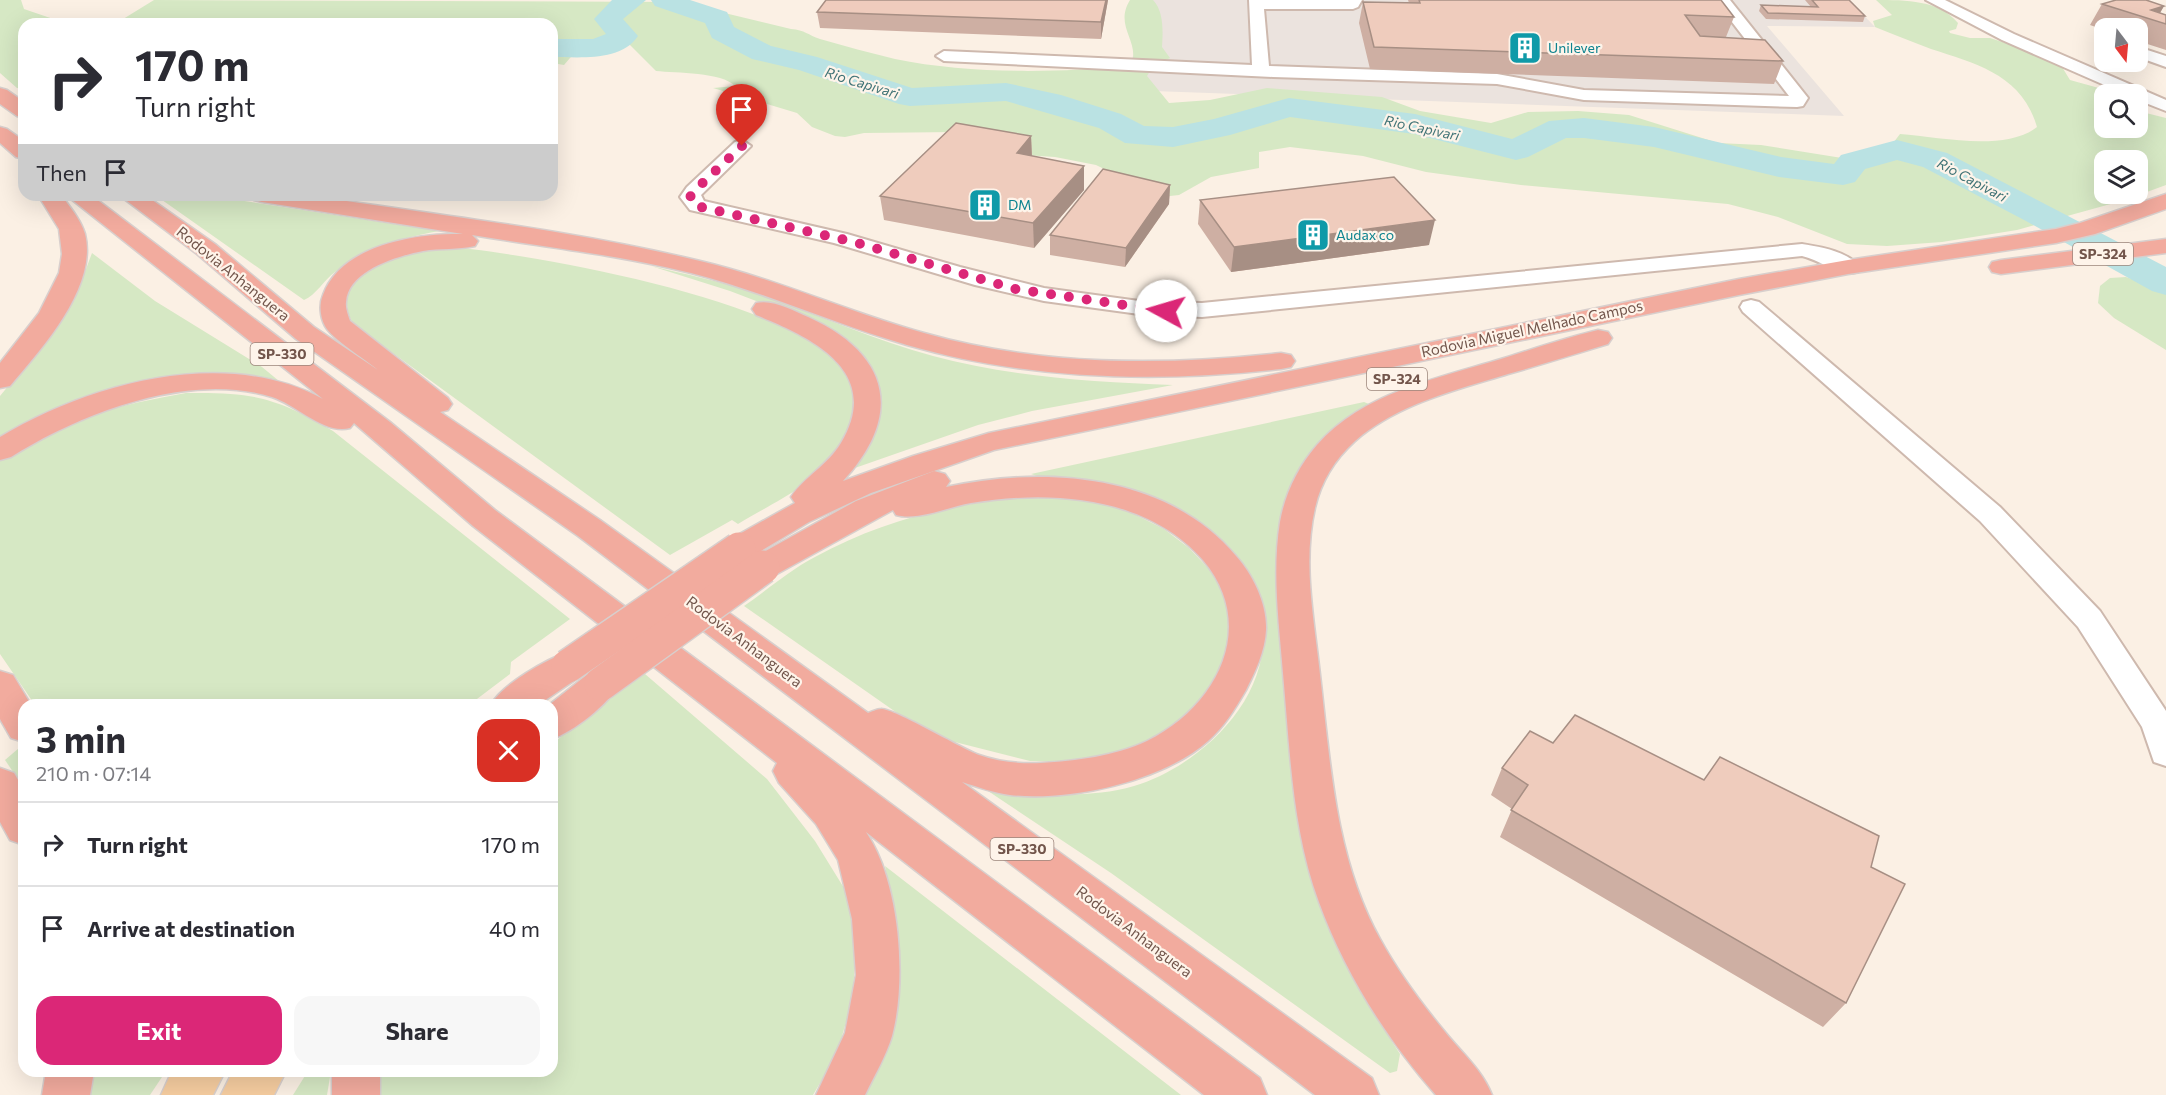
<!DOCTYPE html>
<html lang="en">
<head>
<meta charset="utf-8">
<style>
  :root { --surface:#fff; --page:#f7f7f7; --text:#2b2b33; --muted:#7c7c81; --line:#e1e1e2; --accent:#db2777 }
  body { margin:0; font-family:Commissioner,sans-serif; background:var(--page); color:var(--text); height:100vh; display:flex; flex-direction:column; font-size:22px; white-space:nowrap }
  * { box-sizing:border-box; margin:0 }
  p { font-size:20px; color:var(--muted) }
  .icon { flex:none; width:33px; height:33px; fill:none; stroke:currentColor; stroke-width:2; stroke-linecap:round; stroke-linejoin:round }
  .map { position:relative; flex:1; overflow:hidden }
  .details { position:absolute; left:18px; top:699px; width:540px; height:378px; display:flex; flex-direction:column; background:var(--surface); border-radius:18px; box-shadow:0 6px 24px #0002 }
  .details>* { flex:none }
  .guide { position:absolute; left:18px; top:18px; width:540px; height:183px; border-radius:18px; box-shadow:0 6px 24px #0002; background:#fff; color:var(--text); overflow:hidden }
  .needle { width:39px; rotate:164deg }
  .tools { position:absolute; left:2094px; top:18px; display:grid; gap:12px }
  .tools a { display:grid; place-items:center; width:54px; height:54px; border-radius:12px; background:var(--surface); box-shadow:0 6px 24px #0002; font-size:30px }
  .pin { position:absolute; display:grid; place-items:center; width:51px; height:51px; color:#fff; margin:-62px -26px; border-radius:50% 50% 50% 0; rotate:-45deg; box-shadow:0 0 6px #0007 }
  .pin .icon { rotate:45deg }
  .me { position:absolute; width:66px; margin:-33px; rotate:276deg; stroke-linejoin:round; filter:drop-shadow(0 0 4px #0008) }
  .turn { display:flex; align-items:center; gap:21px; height:126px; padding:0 18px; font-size:27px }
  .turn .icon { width:78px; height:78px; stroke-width:2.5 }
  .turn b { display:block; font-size:42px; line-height:51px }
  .then { display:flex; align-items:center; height:57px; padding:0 18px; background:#0003; gap:12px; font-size:22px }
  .round { display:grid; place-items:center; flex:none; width:63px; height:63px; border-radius:18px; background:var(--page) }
  .headline { display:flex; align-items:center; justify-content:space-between; height:102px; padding:0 18px }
  h1 { font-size:36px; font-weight:700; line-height:45px }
  .button { display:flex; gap:12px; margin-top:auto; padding:12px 18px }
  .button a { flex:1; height:69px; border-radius:18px; background:var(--accent); color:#fff; font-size:24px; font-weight:700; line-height:69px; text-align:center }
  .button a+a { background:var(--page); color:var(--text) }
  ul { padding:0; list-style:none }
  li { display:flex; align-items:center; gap:18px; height:84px; padding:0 18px; border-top:2px solid var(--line) }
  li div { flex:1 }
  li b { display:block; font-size:22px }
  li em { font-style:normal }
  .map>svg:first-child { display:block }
</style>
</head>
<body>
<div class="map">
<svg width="2166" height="1095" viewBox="0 0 2166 1095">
  <rect width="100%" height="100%" fill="#fbf0e4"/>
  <polygon fill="#ebe3de" points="1146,0 1849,0 1875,27 1767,26 1844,116 1125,90"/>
  <g fill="#d6e8c4" fill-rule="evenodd">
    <polygon points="0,0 21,0 24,9 68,24 24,24 24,89 17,88 0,73"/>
    <path d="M154 0 679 2 791 29C805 30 808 35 820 39 845 46 870 53 895 59 968 74 1054 73 1128 66L1132 63C1139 40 1114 26 1130 0H1153C1164 11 1163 32 1162 47L1170 58 1153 66 1147 76 1169 103 1210 100 1267 88 1382 97 1420 111 1491 123 1528 112 1578 111 1629 115 1718 143 1761 145 1842 158 1863 157 1887 151 1900 134C1939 137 2005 152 2037 127 2022 75 1977 64 1931 49 1912 42 1893 34 1875 27L1873 21 1892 15 1876 0C1906 0 1939 0 1958 23L1956 29 1949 31 1950 33 1970 38H1990L2024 49 2062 67 2070 80 2106 90 2109 94H2104V128H2138V111L2166 118V185L2125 200 2017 230 1942 242 1887 246 1847 244 1778 217 1728 204 1521 185 1426 172 1363 156 1290 147 1259 152V168L1211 177 1179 195 1161 197 1096 165 1055 157 1009 154 957 132 864 133 845 137 835 136 812 127 797 113 713 88 735 86C722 72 676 73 656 71L630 45 606 42 576 51 564 65 552 63V24H115ZM2104 160H2138V194H2104Z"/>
    <path d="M155 195H205L439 231C402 238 365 247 335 272 324 280 316 295 304 300Z"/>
    <path d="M443 246C527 253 809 301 850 377 864 403 850 435 834 457 812 486 769 505 738 524L732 520 670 555 353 324C324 268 405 253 443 246Z"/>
    <polygon points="92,253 155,301 262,367 279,381 242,377 186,379 0,442 0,396 55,329 74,301"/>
    <path d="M651 266C685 274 719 281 752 292 813 313 872 339 933 356 1011 377 1093 382 1173 385L1032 411 978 425 852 469 876 390 796 316 730 291Z"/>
    <polygon points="2126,277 2166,291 2166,350 2114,318 2098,303 2100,286 2110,278"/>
    <path d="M186 393C252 392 276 397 333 431L570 619 511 662 510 674 469 705H35L0 654V459C54 421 122 404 186 393Z"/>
    <path d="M1364 402 1369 404C1328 431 1306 449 1288 496L1305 849C1326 931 1354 983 1400 1054L1397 1071 1390 1073 1111 873 985 789C1034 793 1086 800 1134 786 1201 766 1276 695 1261 619 1259 609 1253 599 1249 589 1238 561 1223 540 1197 522 1186 515 1167 513 1154 509 1113 498 1071 488 1031 474Z"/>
    <path d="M1061 496 1098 502 1132 513 1164 529 1189 548 1209 569 1224 594 1229 622 1227 654 1199 710 1137 749 1070 762 1030 761 947 740 910 722 744 606C767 590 790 570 815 557 892 515 974 498 1061 496Z"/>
    <polygon points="645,674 767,779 815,841 844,888 856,936 853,997 837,1054 813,1095 381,1095 379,1071 552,1071 552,744 608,699"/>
    <polygon points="19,748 24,755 24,788 5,760"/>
    <polygon points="885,866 1181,1095 862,1095 896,927"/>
    <polygon points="94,1071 166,1071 150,1095 90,1095"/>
    <polygon points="308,1071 331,1071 327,1095 293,1095"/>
  </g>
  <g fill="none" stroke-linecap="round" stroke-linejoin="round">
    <g fill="#bae2e3" fill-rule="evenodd">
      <path d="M612 0H646L623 19 638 36C621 62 579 57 552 57V39H593L606 34 594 19Z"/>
      <polygon points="651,0 690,0 727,12 734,27 771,46 817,57 912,88 1006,83 1061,95 1121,114 1144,126 1173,127 1214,119 1289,98 1415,114 1512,139 1549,121 1584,118 1654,127 1781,157 1834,164 1841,155 1897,140 1947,153 2166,267 2166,295 2152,291 2026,221 1923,167 1897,160 1865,169 1855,182 1843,185 1779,177 1654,147 1584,138 1566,138 1528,157 1516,160 1414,134 1290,117 1230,135 1173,147 1125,143 1099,128 1006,101 910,106 899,104 799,70 752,59 712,38 705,23 655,6"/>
    </g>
    <defs>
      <g id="minor">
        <polygon points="1249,0 1362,0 1358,7 1353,9 1264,9 1269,66 1497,74 1584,90 1789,96 1715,0 1730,0 1808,98 1803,106 1797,107 1584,100 1497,84 1273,77 944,61 936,56 944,51 1252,65"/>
        <polygon points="1926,0 1945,0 2014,34 2166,100 2166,111 2138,100 2138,94 2125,94 2002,40"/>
        <polygon points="2138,47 2166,56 2166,67 2138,57"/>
        <path d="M742 140 751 146 701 195 704 201 847 234 960 267 1044 288 1139 301 1202 303 1802 244C1820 247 1848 251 1859 267L1856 272C1838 276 1820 260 1802 256L1202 317 1139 314 1044 301 975 285 834 243 690 210 680 197 687 187 735 142Z"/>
        <polygon points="1751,300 1759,302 2000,507 2100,611 2166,711 2166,766 2154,762 2142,727 2078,627 1980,521 1743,312 1740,307 1743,302"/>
      </g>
      <g id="major">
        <polygon points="172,1071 225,1071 213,1095 161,1095"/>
        <polygon points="233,1071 286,1071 274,1095 221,1095"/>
      </g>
      <g id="highway">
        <polygon points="0,88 7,90 24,102 24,118 17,116 0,104"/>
        <polygon points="0,127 7,129 24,141 24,159 16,157 0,143"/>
        <path d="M2166 194V209L2095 234 2056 243 1848 274 1739 295 994 450 871 493 809 522 751 557 739 560 727 557 722 549 727 541 795 503 791 497C804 477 828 465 841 443 884 371 811 337 756 315L752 309 756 303C773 299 792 310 808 317 890 354 904 415 843 481L913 456 989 433 1739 279 1848 260 2056 229 2080 223Z"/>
        <path d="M38 195H61C70 207 81 220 85 234 98 287 42 348 10 386L0 388V363L39 313 59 273 62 254 59 229Z"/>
        <path d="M66 195H91L390 422 495 510 1260 1078 1267 1095H1204L866 832C900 883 907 979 892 1036 886 1056 874 1076 865 1095H816L845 1033 856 975 852 919 838 860 816 824 779 783 773 771 777 763 473 526 354 423 350 428C324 435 297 405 272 397 189 371 81 413 11 457L0 460V437C90 383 225 346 323 399Z"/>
        <path d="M119 195H145L215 244 314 327 378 370C365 359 332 339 325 326 320 317 319 304 323 295 341 245 416 233 463 234L262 202 254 200 251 195H306C436 215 573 230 700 261 777 279 848 312 924 333 1040 366 1162 366 1281 353L1291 355 1295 361 1291 367 1281 369C1155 383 1029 380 907 345 834 324 765 292 691 273 619 255 545 247 472 235L478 241 475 246C458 250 440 248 423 251 398 256 348 270 346 302 345 308 348 315 350 321L448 398 452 404 448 410 440 412 600 520 868 713C871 712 877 709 881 709 893 708 960 748 979 755 999 762 1020 764 1041 763 1076 761 1115 756 1147 741 1217 707 1259 626 1203 560 1146 495 1049 490 971 503 948 507 918 521 896 515L893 510 775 575 763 579 751 575 746 567 751 559 856 501 934 471 945 474 950 481 946 487C1045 466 1166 473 1236 556 1253 575 1267 604 1266 630 1265 651 1255 672 1246 690 1235 709 1224 727 1208 741 1163 781 1070 802 1010 795 994 793 978 787 962 782L1372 1078 1379 1095H1315L578 536 296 339 197 254Z"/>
        <polygon points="2166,239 2166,253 2001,274 1992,272 1989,267 1992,262 2001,260"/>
        <path d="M1598 330 1608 332 1612 338 1608 344C1574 354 1541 365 1508 374 1456 390 1397 404 1355 441 1335 459 1321 481 1315 508 1303 560 1313 614 1319 666 1330 758 1334 856 1380 939 1398 972 1421 1003 1445 1032 1462 1053 1482 1070 1492 1095H1436C1386 1038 1345 973 1319 902 1292 829 1290 749 1283 673 1279 623 1272 572 1280 522 1285 494 1298 467 1317 445 1362 393 1438 378 1501 359 1533 349 1565 338 1598 330Z"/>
        <path d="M568 652 581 656 586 666 581 676 538 705H491C501 685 547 659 568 652Z"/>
        <path d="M601 670 614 674 619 684C609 704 573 732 552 739V705H549L588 674Z"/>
        <polygon points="0,671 13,675 31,705 24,705 24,742 11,738 0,719"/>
        <polygon points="0,768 14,773 24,790 24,845 10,840 0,822"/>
        <polygon points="46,1071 94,1071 90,1095 42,1095"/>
        <rect x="332" y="1071" width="48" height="24"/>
      </g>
    </defs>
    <use href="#minor" stroke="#ceb9ae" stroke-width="4"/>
    <use href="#major" stroke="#d8cfcd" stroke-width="3"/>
    <use href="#highway" stroke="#d8cfcd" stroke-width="3"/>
    <use href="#minor" fill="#fff" fill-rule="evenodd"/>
    <use href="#major" fill="#f6cda0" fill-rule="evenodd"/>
    <use href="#highway" fill="#f2ab9e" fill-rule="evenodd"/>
    <defs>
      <g id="highway-bridge">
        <polyline points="568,666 739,549"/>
        <polyline points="601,684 763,567"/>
      </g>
    </defs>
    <use href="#highway-bridge" stroke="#d8cfcd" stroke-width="36" stroke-linecap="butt"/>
    <use href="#highway-bridge" stroke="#f2ab9e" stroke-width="33"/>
  </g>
  <g fill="#ceafa3">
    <polygon points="826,0 1108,0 1101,39 820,28 817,12"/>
    <polygon points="1408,0 1721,0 1734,17 1726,37 1783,61 1774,84 1370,69 1359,23 1363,2 1409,3"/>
    <polygon points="1805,0 1849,0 1865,16 1863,22 1766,19 1759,11 1761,5 1811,7"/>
    <polygon points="2102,4 2164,6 2160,13 2166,15 2166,50 2138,41 2138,28 2104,28 2104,30 2090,25"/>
    <polygon points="1031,136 1032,156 1084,190 1034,248 884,220 880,196"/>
    <polygon points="1170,185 1169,204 1125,267 1050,255 1050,235"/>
    <polygon points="1200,200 1429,245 1231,272 1198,224"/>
    <polygon points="1553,743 1871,867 1846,1003 1823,1027 1500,837 1512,809 1491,795 1502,768"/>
  </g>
  <g fill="#a78f84">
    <polygon points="1106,0 1108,0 1101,39 1101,22"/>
    <polygon points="2164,6 2155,21 2151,10"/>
    <polygon points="1031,136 1032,160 1017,153"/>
    <polygon points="1084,166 1084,190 1034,248 1033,223"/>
    <polygon points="1170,185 1169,204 1125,267 1126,248"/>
    <polygon points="1435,220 1429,245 1231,272 1234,247"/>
  </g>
  <g fill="#efccbd" stroke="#a78f84" stroke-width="1.5">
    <polygon points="826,0 1106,0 1101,22 817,12"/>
    <polygon points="1419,0 1721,0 1734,17 1685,15 1700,36 1765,40 1783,61 1374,47 1363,2 1420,3"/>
    <polygon points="1812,0 1849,0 1865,16 1768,13 1761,5 1818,7"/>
    <polygon points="2116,0 2146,0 2164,6 2151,10 2166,15 2166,24 2102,4"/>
    <polygon points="956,123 1031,136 1017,153 1084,166 1033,223 880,196"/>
    <polygon points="1103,169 1170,185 1126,248 1050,235"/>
    <polygon points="1394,177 1435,220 1234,247 1200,200"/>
    <polygon points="1575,715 1704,780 1720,757 1879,836 1871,867 1905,884 1846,1003 1511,810 1528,785 1502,768 1530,731 1553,743"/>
  </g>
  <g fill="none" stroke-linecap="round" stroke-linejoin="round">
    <polyline stroke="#db2777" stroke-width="10" stroke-dasharray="0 18" points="742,146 694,191 690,197 696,206 854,242 1015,289 1166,311"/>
  </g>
  <defs>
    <symbol id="building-square" viewBox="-11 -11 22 22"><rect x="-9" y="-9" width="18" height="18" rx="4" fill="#0f9aa8" stroke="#fef4ea"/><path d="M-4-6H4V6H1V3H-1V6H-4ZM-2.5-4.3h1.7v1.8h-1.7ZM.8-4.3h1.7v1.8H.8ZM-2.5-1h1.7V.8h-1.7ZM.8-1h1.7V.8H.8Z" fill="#fff"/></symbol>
  </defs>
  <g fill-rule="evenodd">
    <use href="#building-square" x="1506" y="29" width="38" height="38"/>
    <use href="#building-square" x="966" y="186" width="38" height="38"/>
    <use href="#building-square" x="1294" y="216" width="38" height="38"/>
  </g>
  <g text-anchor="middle" stroke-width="4.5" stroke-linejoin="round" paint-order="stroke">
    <g font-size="14" fill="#0d838f" stroke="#fef4ea" text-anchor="start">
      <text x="1548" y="53">Unilever</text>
      <text x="1008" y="210">DM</text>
      <text x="1336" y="240">Audax co</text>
    </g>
    <g font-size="14" font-style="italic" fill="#407376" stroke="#fef4ea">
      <text transform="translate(862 83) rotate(17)" y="5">Rio Capivari</text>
      <text transform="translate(1422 128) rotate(12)" y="5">Rio Capivari</text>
      <text transform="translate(1972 180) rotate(28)" y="5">Rio Capivari</text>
    </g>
    <g fill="#fef4ea" stroke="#9c857b" stroke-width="1.5">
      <rect x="2073" y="243" width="60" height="22" rx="4.5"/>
      <rect x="250.5" y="343" width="63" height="22" rx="4.5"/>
      <rect x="1367" y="368" width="60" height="22" rx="4.5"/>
      <rect x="990.5" y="838" width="63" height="22" rx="4.5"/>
    </g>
    <g font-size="14" font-weight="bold" fill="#72554b">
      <text x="2103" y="259">SP-324</text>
      <text x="282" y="359">SP-330</text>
      <text x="1397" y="384">SP-324</text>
      <text x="1022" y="854">SP-330</text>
    </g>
    <g font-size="15" fill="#72554b" stroke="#fef4ea">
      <text transform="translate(233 274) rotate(39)" y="5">Rodovia Anhanguera</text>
      <text transform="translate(1532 329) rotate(-12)" y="5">Rodovia Miguel Melhado Campos</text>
      <text transform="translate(744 642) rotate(37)" y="5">Rodovia Anhanguera</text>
      <text transform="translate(1134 932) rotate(37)" y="5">Rodovia Anhanguera</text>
    </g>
  </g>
</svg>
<div class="tools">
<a><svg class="needle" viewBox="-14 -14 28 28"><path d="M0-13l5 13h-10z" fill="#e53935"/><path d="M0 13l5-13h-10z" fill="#7c7c81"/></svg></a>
<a><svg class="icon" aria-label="search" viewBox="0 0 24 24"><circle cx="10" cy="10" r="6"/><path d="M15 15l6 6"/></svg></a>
<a><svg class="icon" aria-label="layers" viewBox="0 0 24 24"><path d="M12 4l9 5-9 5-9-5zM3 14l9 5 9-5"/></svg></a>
</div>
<div class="pin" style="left:742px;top:146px;background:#d93025"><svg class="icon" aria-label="arrive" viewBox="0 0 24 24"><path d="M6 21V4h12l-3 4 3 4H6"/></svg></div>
<svg class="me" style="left:1166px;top:311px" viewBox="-20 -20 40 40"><circle r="19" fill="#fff"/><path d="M0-13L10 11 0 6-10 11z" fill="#db2777"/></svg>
<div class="guide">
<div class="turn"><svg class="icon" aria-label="right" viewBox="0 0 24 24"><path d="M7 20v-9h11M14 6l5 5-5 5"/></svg><div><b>170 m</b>Turn right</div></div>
<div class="then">Then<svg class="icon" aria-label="arrive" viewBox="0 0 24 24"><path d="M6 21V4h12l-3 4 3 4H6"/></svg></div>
</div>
<section class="details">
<div class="headline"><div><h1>3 min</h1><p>210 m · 07:14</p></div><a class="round" style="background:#d93025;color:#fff"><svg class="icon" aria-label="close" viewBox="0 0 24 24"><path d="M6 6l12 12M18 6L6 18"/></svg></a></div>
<ul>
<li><svg class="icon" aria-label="right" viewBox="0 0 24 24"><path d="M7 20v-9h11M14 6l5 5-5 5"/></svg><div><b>Turn right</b></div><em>170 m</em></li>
<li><svg class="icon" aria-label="arrive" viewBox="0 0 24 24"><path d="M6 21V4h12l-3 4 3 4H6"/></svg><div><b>Arrive at destination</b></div><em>40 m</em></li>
</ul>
<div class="button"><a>Exit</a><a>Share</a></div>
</section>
</div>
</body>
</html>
